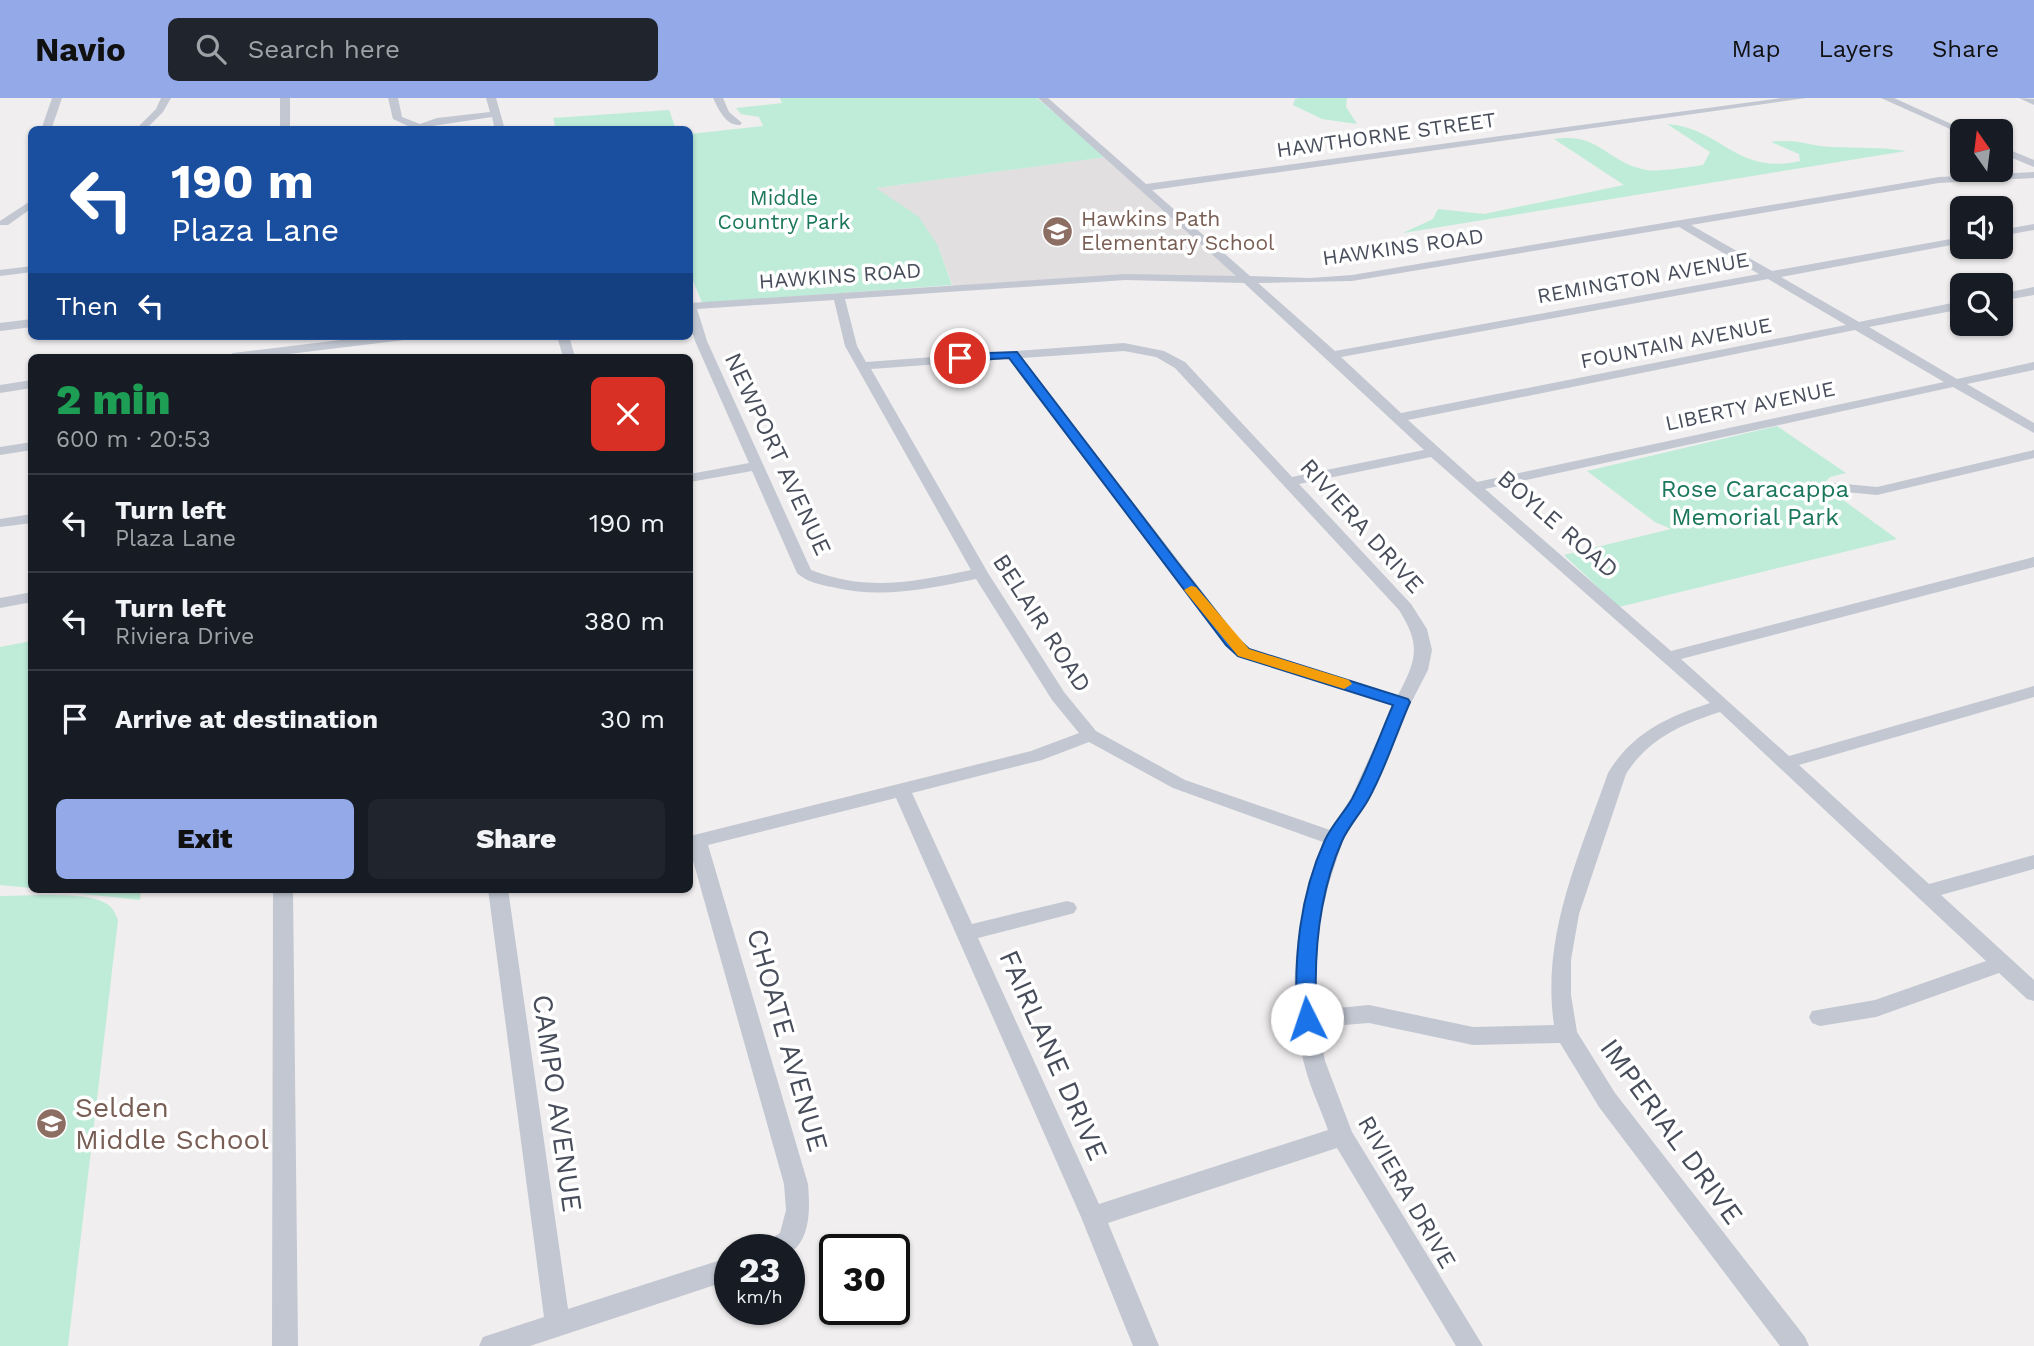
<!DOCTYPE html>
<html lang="en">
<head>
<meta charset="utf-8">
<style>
  :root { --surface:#171b24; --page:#20242c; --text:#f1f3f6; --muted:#9ea1a6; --line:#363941; --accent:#94a9e7 }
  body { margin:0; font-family:"Work Sans",sans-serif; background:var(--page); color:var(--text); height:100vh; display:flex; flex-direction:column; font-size:26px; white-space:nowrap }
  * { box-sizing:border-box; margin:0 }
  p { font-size:23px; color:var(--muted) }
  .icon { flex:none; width:38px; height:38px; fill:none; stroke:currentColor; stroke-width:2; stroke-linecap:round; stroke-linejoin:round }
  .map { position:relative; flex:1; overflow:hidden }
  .sheet { position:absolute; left:28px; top:256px; width:665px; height:539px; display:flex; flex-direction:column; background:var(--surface); border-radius:10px; box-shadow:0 2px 5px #0004 }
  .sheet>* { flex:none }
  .top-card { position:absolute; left:28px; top:28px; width:665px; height:214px; border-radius:10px; box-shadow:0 2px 5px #0004; background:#1a4fa0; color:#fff; overflow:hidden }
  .needle { width:46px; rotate:346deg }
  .buttons { position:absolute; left:1950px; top:21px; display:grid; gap:14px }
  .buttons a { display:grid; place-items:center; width:63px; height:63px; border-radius:10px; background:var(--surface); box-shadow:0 2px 5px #0004; font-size:35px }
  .speed { position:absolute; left:714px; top:1136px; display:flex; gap:14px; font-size:35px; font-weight:700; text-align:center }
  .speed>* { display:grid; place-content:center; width:91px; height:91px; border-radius:50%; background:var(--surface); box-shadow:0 2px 5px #0004; line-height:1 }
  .speed small { font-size:18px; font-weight:400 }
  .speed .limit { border:4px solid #111; border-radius:10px; background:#fff; color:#111 }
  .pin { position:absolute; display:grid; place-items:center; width:60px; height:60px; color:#fff; margin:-30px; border:4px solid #fff; border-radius:50%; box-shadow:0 2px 7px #0007 }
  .me { position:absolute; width:77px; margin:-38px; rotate:356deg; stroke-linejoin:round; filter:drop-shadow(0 0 5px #0008) }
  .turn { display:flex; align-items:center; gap:24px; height:147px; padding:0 28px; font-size:32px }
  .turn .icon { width:91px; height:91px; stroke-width:2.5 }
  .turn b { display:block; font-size:49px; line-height:60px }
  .then { display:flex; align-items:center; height:66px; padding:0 28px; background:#0003; gap:14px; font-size:26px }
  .round { display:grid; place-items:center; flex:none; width:74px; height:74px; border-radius:10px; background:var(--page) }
  .headline { display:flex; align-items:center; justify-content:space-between; height:119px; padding:0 28px }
  h1 { font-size:42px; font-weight:800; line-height:52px; color:#1e9e55 }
  .primary-button { display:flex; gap:14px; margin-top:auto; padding:14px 28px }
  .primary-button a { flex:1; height:80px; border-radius:10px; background:var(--accent); color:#111; font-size:28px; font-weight:800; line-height:80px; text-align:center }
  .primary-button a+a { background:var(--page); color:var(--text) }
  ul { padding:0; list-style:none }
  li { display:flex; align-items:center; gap:21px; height:98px; padding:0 28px; border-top:2px solid var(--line) }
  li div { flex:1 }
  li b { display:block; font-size:26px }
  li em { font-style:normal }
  header { display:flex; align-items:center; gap:42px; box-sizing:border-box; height:98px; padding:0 35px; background:var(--accent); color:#111 }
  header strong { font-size:33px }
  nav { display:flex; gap:38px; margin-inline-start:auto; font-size:24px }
  .search { width:490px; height:63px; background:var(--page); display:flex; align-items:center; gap:18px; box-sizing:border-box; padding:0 24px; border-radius:10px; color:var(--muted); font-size:26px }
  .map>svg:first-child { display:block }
</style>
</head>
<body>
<header>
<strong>Navio</strong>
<div class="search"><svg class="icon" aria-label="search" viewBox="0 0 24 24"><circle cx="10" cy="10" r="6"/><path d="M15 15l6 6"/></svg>Search here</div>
<nav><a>Map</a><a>Layers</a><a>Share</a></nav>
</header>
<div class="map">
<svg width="2034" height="1248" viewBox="0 0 2034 1248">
  <rect width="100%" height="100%" fill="#f0eeee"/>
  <polygon fill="#e1dfdf" points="1106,59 1237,178 953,188 938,148 875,90"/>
  <g fill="#beecd9">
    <polygon points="780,0 1037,0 1106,59 876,90 919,119 938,148 952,187 702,205 690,175 690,36 763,28 759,19 741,16 736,10 782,5"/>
    <polygon points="1300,0 1347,0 1346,9 1357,26 1322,21 1293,7 1295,1"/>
    <polygon points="669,12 676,31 556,31 553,20"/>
    <path d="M1667 26C1720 29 1737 78 1800 63L1799 56 1771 44C1799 40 1807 48 1832 49 1857 50 1881 49 1906 53L1403 135 1433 121 1438 111 1484 116 1624 87 1554 41C1601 34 1606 65 1647 72 1658 74 1691 69 1703 67L1710 54Z"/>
    <polygon points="1777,328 1846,375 1830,379 1824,385 1825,389 1897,441 1619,509 1564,457 1671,431 1655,424 1587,373"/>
    <polygon points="31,543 32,543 31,790 0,787 0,549"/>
    <polygon points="37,791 141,791 140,802"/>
    <path d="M0 798C26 798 85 793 105 805 113 809 115 815 118 822L68 1248H0Z"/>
  </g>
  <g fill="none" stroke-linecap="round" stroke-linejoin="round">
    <g fill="#c2c7d2" fill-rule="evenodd">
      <polygon points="52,0 62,0 51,32 41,32"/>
      <polygon points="161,0 171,0 163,14 145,32 135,32 156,11"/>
      <rect x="280" y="0" width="10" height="32"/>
      <polygon points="388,0 398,0 402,19 420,26 437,20 490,14 486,0 496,0 505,32 495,32 492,19 406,32 410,29 393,21"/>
      <path d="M713 0H723L729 14 742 25 740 27C726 28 719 12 713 0Z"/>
      <path d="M1038 0H1048L1146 86 1781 0H1806L1152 92 1250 178 1310 180 1352 177 1939 79 2034 74V80L1939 85 1691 127 1772 173 1962 139V145L1781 179 1859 224 1962 203V211L1869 229 1957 281 2034 264V272L1967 286 2034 325V335L1953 289 1485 391 1671 553 2034 459V469L1681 561 1789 658 2034 588V599L1799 667 1929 786 2034 757V771L1941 797 2034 882V903L2027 901 1999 875 1876 919 1820 928 1812 925 1809 919 1812 913 1875 902 1986 863 1720 614C1682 626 1648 641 1626 676L1579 816 1571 862V897L1577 934 1615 995 1805 1239 1809 1248H1780L1599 1009 1560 945 1473 947 1369 925 1319 929 1325 963 1352 1034 1483 1248H1456L1337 1050 1108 1125 1159 1248H1133L1081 1119 896 700 708 747 808 1086C810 1110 811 1142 789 1156V1152H763L766 1144 780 1135 786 1112 784 1086 690 752V738L1031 653 1079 635 1052 602 976 481C927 491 881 501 832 489 820 487 805 483 797 475L752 373 690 384V376L749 365 695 243 690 226V205L1125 176 1236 178ZM1679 129 1759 176 1335 253 1258 185 1352 183ZM1768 181 1846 227 1401 315 1341 259ZM1125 182 1244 185 1424 352 1292 379 1185 264 1164 253 1124 245 866 264 857 248 845 201ZM834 202 845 248 971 472C913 484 868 494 811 472L707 243 697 211ZM1855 232 1944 284 1477 384 1408 322ZM1124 253 1156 259 1175 270 1399 512C1421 547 1417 561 1398 597L1250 551 1238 540 1022 260ZM1009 261 1226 548 1238 559 1393 607 1351 700 1330 732 1185 682 1096 633 1064 594 988 475 871 271ZM1431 359 1710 605C1667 619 1632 635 1608 675 1579 758 1541 838 1554 927L1473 929 1369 907 1317 912 1314 877 1317 836 1329 785 1343 742 1369 701 1398 630 1428 572 1432 552 1427 531 1411 506 1299 386ZM1089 644 1173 690 1323 744C1298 818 1285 884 1303 961 1308 985 1320 1009 1328 1032L1099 1106 978 840 1067 817 1074 815 1077 810 1074 805 1067 803 972 826 912 695 1042 662Z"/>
      <polygon points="1881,0 1894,0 1967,33 1959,35"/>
      <polygon points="2019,0 2034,1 2034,7"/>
      <polygon points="2000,48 2034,62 2034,69 2000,55"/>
      <polygon points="32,102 32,110 8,127 0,127 0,123"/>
      <polygon points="2034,126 2034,132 2000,138 2000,132"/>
      <polygon points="32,168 32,174 0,178 0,172"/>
      <polygon points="2034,189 2034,197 2000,203 2000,196"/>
      <polygon points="32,221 32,229 0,233 0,225"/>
      <polygon points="374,238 410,238 404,242 264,259 227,259 233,255"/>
      <polygon points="557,238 569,238 575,259 563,259"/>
      <polygon points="32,282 32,290 0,295 0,287"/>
      <polygon points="32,344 32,352 0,357 0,349"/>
      <polygon points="2034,352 2034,360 1877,397 1835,393 1828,389 1835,385 1877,389"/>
      <polygon points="32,416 32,425 0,429 0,421"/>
      <polygon points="32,494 32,504 0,510 0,500"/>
      <polygon points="273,791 293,791 298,1248 272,1248"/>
      <polygon points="488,791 508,791 568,1211 730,1159 730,1182 530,1248 479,1248 483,1239 544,1219"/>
    </g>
  </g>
  <path fill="#1a73e8" stroke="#114b97" stroke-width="2" d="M1017 254 1178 465 1237 540 1249 551 1408 601 1410 604C1396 636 1385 672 1368 702 1360 716 1348 729 1342 743 1317 800 1313 861 1317 921L1314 927H1300L1297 921C1294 860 1299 799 1325 742 1332 727 1344 715 1352 701 1368 671 1380 637 1393 607L1238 558 1226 547 1009 260 960 263 955 260 960 256Z"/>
  <polygon fill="#f59e0b" points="1191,488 1196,489 1249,551 1349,582 1352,586 1344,591 1238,558 1184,492"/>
  <defs>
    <symbol id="school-disc" viewBox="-11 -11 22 22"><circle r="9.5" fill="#8d6e63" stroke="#fff"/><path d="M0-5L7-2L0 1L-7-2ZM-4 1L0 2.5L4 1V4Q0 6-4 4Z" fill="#fff"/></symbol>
  </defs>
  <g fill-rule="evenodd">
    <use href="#school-disc" x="1040" y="116" width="35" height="35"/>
    <use href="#school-disc" x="34" y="1008" width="35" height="35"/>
  </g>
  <g text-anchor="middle" stroke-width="7" stroke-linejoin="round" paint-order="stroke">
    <g font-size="21" fill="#474d5a" stroke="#fff">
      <text transform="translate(1386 37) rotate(-8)" y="7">HAWTHORNE STREET</text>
      <text transform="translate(1403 149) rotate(-8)" y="7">HAWKINS ROAD</text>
      <text transform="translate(840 178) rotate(-4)" y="7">HAWKINS ROAD</text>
      <text transform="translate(1643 180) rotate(-10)" y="7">REMINGTON AVENUE</text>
      <text transform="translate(1676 245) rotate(-11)" y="7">FOUNTAIN AVENUE</text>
      <text transform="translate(1750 308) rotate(-12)" y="7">LIBERTY AVENUE</text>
    </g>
    <g font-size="21" fill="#1b775b" stroke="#fff">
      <text x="784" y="107">Middle<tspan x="784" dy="24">Country Park</tspan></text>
    </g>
    <g font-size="21" fill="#785e54" stroke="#fff" text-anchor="start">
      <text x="1081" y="128">Hawkins Path<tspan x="1081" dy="24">Elementary School</tspan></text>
    </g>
    <g font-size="24" fill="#474d5a" stroke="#fff">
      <text transform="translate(778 356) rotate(65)" y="8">NEWPORT AVENUE</text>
      <text transform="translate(1558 426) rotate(41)" y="8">BOYLE ROAD</text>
      <text transform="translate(1362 428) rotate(48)" y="8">RIVIERA DRIVE</text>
      <text transform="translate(1042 525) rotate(57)" y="8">BELAIR ROAD</text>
      <text transform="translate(1407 1094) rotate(60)" y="8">RIVIERA DRIVE</text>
    </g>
    <g font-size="24" fill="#1b775b" stroke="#fff">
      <text x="1755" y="399">Rose Caracappa<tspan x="1755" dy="28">Memorial Park</tspan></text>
    </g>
    <g font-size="28" fill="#474d5a" stroke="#fff">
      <text transform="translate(788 942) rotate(74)" y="10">CHOATE AVENUE</text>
      <text transform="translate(1054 957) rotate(66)" y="10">FAIRLANE DRIVE</text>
      <text transform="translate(558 1005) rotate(82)" y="10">CAMPO AVENUE</text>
      <text transform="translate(1672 1033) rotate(54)" y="10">IMPERIAL DRIVE</text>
    </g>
    <g font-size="28" fill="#785e54" stroke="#fff" text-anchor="start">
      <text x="75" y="1019">Selden<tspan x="75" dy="32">Middle School</tspan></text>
    </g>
  </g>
</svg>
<div class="buttons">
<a><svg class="needle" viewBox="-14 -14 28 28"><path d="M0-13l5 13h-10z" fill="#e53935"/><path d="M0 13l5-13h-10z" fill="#9ea1a6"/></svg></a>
<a><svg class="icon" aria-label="sound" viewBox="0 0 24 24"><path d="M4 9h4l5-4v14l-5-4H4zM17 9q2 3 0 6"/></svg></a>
<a><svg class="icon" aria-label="search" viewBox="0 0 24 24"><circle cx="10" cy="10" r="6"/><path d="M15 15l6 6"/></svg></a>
</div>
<div class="speed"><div>23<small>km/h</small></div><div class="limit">30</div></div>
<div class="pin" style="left:960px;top:260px;background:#d93025"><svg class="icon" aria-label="arrive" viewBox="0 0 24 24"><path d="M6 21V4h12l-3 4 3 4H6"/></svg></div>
<svg class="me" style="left:1307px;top:921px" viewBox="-20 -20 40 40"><circle r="19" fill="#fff"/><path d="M0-13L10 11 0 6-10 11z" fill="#1a73e8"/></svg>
<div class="top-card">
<div class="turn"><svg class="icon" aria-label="left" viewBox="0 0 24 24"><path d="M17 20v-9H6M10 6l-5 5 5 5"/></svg><div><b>190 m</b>Plaza Lane</div></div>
<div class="then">Then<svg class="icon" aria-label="left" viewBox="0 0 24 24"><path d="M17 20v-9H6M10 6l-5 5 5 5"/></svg></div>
</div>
<section class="sheet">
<div class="headline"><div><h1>2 min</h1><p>600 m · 20:53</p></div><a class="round" style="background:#d93025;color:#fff"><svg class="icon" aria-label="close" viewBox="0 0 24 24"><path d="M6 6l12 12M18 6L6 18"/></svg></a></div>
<ul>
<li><svg class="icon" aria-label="left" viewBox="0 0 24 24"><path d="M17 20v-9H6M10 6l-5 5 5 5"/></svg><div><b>Turn left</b><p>Plaza Lane</p></div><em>190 m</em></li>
<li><svg class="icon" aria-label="left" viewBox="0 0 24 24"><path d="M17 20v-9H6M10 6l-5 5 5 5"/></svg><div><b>Turn left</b><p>Riviera Drive</p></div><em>380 m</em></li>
<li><svg class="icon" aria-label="arrive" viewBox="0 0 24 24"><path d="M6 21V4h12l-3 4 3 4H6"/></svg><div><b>Arrive at destination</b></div><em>30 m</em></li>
</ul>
<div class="primary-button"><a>Exit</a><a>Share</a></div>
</section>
</div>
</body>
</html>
